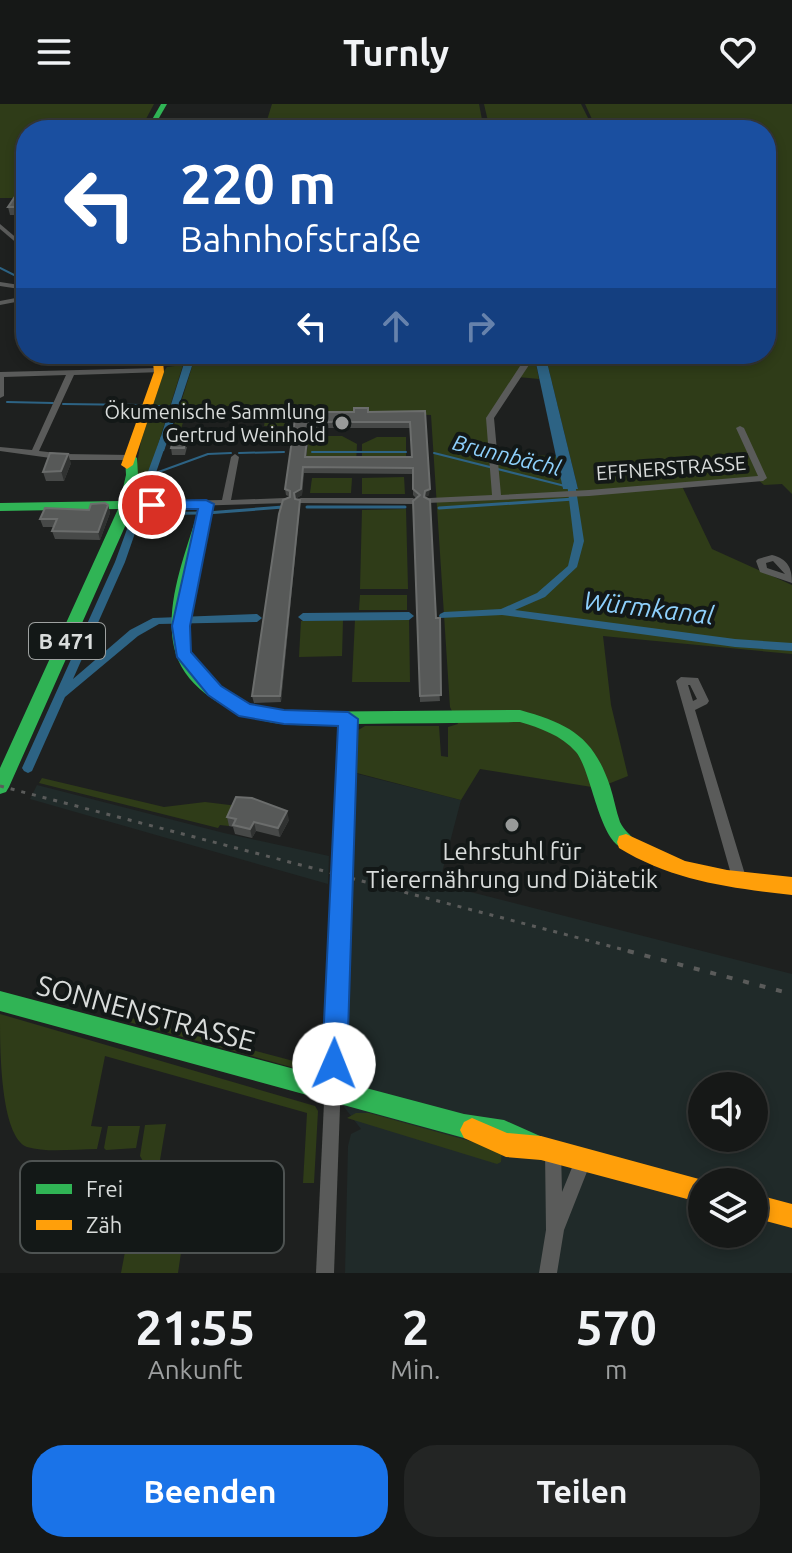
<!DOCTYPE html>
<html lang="de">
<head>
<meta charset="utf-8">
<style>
  :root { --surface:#161817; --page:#232524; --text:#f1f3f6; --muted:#9ea0a1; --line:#353736; --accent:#1a73e8 }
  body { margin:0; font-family:Ubuntu,sans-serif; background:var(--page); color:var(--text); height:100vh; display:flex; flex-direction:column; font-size:30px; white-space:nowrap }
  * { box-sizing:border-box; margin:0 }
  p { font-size:26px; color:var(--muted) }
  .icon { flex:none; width:44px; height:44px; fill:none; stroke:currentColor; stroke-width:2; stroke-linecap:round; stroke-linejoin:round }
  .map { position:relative; height:1169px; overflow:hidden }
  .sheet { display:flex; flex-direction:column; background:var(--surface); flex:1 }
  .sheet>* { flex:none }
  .banner { position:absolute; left:16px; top:16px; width:760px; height:244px; border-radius:32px; box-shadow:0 4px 12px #0003,0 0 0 2px var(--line); background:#1a4fa0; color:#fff; overflow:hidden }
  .controls { position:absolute; left:688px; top:968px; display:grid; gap:16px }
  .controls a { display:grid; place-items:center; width:80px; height:80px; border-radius:50%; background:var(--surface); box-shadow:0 4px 12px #0003,0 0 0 2px var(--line); font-size:40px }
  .pin { position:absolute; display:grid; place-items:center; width:68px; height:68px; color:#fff; margin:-34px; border:4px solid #fff; border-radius:50%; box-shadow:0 2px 8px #0007 }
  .me { position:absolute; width:88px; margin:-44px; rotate:1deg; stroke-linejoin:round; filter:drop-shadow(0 0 6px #0008) }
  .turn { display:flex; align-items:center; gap:28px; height:168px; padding:0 32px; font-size:36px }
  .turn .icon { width:104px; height:104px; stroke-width:2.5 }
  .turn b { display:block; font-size:56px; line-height:68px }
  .lanes { display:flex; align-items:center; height:76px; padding:0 32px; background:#0003; justify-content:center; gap:40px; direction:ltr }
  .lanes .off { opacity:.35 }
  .eta { display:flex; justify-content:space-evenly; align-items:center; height:136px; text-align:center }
  .eta b { font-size:48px; font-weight:700; line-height:56px }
  .action { display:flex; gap:16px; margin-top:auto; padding:16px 32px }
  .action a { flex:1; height:92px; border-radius:32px; background:var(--accent); color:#fff; font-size:32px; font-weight:700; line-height:92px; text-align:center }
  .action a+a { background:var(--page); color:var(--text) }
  header { display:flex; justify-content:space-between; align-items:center; height:104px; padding:0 32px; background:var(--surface); font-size:36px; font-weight:700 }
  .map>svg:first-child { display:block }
</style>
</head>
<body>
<header><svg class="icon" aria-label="menu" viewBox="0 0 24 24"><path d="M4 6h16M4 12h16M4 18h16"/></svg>Turnly<svg class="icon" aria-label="heart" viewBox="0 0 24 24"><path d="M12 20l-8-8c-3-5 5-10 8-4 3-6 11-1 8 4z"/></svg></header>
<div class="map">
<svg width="792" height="1169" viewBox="0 0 792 1169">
  <rect width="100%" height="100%" fill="#1e201f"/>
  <g fill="#202a29" fill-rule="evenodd">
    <path d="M350 668 461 696 439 780 792 870V1169H345L348 1042 351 1030 361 1025 341 999 353 799ZM702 982H754V1034H702ZM702 1078H754V1130H702Z"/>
    <polygon points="37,681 224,729 329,752 328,780 30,695"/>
  </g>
  <g fill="#2f3c18">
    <polygon points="0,0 154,0 140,26 26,26 26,94 0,94"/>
    <polygon points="272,0 479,0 484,26 264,26"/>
    <polygon points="484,0 581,0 594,26 490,26"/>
    <polygon points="585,0 792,0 792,390 782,380 764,381 756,374 681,380 712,445 792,481 792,550 603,532 611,601 628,672 598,684 480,665 461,696 353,668 355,628 365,622 439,622 441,652 448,653 448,623 458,620 450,603 431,311 294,306 291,326 286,326 286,322 264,322 267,306 275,303 263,302 256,307 231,302 188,302 177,338 169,337 196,250 534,250 539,275 518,273 492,315 497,350 557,352 563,385 578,385 545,250 766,250 766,26 597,26"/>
    <polygon points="183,261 156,347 160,348 144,392 136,392 137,388 132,388 141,337 164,267 167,263"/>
    <polygon points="309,332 342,332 357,340 356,359 305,360"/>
    <polygon points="377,333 406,333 406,356 362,356 362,340"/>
    <polygon points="404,373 405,390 362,390 362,374"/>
    <polygon points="312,374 352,374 351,389 310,389"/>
    <polygon points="406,405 408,485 360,485 362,406"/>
    <polygon points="360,491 407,491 407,506 359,506"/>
    <polygon points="343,516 342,552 299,553 301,517"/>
    <polygon points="355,516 409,516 410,578 352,578"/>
    <polygon points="42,674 164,703 205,698 238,702 229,722 220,721 218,724 39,679"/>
    <path d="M0 910 315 1002 318 1007 314 1079H303L307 1009 105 952 91 1022 102 1023 97 1045C75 1045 47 1049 27 1043 0 1032 0 943 0 910Z"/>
    <polygon points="116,910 316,963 305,966 291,963 114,914"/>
    <polygon points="356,1009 369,1009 502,1046 501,1058 497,1060 347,1014"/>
    <polygon points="166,1020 158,1068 168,1068 167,1074 152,1073 140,1052 145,1021"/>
    <polygon points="108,1022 140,1022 136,1044 106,1046 104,1044"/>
    <polygon points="203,1092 202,1100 188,1101 178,1169 121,1169 132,1111 138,1099 153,1093"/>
  </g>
  <g fill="#2d6384">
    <polygon points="187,250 196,250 164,347 156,348"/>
    <polygon points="534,250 545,250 578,385 563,385"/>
  </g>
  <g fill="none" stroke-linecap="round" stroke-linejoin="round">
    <g stroke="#2d6384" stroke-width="2">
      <polyline points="0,164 26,177"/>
      <polyline points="7,298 53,299"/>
      <polyline points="63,300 142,301"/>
      <polyline points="154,302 171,302"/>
      <polyline points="312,348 406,348"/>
      <polyline points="239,349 284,348"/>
      <polyline points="434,349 565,382"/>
      <polyline points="153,370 208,350 231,349"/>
    </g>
    <g stroke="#2d6384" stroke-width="3">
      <polyline points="307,403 405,403"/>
      <polyline points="439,404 574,395"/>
      <polyline points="207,409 283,403"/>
      <polyline points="139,410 200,409"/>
    </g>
    <g fill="#2d6384" fill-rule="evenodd">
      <polygon points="161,332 164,332 168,334 125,458 73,575 130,526 153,514 257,510 262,514 257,518 159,520 138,532 65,593 32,667 28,669 24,667 22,664 115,458"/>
      <polygon points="571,376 575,379 584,437 577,463 545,493 515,506 735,535 792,539 792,547 735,543 502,511 440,514 439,512 440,510 444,508 501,505 537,489 568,462 574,437 567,379"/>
      <polygon points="409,508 414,512 409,516 303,517 298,513 303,509"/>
    </g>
    <g fill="#5a5b5a" fill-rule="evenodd">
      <polygon points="0,120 26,142 26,147 0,125"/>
      <polygon points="0,178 26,182 26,186 0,182"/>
      <polygon points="26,192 26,196 0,201 0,197"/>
      <polygon points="522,259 529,261 494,314 501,391 589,386 758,372 736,324 740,322 744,324 767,374 763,377 589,392 427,399 427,395 430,394 492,391 486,314"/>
      <polygon points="159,264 162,264 162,268 74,271 39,347 65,350 131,351 135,354 134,356 65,356 0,347 0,343 32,346 66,271 4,273 4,292 0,294 0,268"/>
      <polygon points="235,350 239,353 231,396 285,394 288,395 288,399 126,404 122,401 126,398 222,396 231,353"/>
      <polygon points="301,394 413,394 417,397 413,400 298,399 298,395"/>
      <path d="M772 451C788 455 792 464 792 479L760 468 756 457 758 455ZM773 457 785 470 767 464 766 459Z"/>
      <path d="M681 573 698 574 709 597 707 600 695 606 747 777 745 781 740 783 735 781 733 777 676 577ZM688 581H690L697 595 693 597Z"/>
      <polygon points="348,611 352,612 354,615 334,1169 316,1169 342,615 344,612"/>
      <polygon points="553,1039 559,1041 561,1047 562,1088 578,1049 584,1047 590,1049 592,1055 564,1126 557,1169 539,1169 546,1126 545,1047 547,1041"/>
    </g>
    <g fill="#30b455" fill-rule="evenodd">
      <polygon points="161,0 167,0 152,26 146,26"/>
      <polygon points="131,350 137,354 138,371 131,409 9,683 6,688 0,690 0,664 118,405 0,407 0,399 120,397 126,371 125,354"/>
      <path d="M206 396 212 400C202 442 178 503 190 545 193 558 206 571 216 579 235 597 258 604 283 608L520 606C569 620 593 632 610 682 614 694 616 707 620 718 624 727 631 730 635 738L633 744C601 755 593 668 576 648 561 631 540 624 520 618 465 619 410 619 355 620 325 620 293 624 264 617 228 609 182 583 174 543 164 497 188 444 200 400Z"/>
      <polygon points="0,887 464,1010 504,1016 549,1036 553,1044 549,1052 541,1056 503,1040 464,1034 0,907"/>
    </g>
    <g fill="#ff9f0a" fill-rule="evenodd">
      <polygon points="146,250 157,250 163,258 164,268 133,361 127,365 121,361 154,268 153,259"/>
      <path d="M626 730 685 757 727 766 792 773V791C731 784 673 777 619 744L617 738 619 732Z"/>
      <polygon points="472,1014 507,1029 541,1032 710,1078 702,1078 702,1099 541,1056 506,1053 464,1034 460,1026 464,1018"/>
      <polygon points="754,1090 792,1100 792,1124 754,1114"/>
    </g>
    <polyline stroke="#5a5b5a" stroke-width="3" stroke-dasharray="4 7" stroke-linecap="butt" points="0,682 636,849"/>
    <polyline stroke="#5a5b5a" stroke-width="4" stroke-dasharray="6 11" stroke-linecap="butt" points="628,847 792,890"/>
  </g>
  <g fill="#474948" fill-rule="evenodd">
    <polygon points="26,91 26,111 10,111 8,103"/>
    <polygon points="280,250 448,250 280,251"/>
    <path d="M425 307 429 391 425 393 440 597 420 598 413 403 416 394 413 391V370L304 369 302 391 295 395 300 402 281 598 254 599 252 592 290 393 286 391 285 385 296 308ZM310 324H410L412 353H306Z"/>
    <polygon points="187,343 185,351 172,351 171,344"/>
    <polygon points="71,359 64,377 46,377 43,368"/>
    <polygon points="108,401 110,409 100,436 55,435 52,427 54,423 43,423 40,415 89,406"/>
    <polygon points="227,713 289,716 280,733 256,727 252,734 235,730 233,723 229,722"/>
  </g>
  <g fill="#303231">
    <polygon points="309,318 310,324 305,360 305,353"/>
    <polygon points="68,350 71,359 64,377 61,367"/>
    <polygon points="303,363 302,391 295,395 294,389"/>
    <polygon points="430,385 429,391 425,393 425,387"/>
    <polygon points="300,396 300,402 281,598 280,592"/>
    <polygon points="108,401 110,409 100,436 98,428"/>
    <polygon points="287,707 289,716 280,733 278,724"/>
    <polygon points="254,718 256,727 252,734 250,725"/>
  </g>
  <g fill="#575958" stroke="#6b6d6c" stroke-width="2" fill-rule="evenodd">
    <polygon points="16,91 26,91 26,103 8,103"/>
    <path d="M354 304H368V308L425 307 430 385 425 387 424 393 430 396 436 514H440L441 591 420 592 413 397 420 391 413 385V364L303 363 301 385 294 389 295 395 300 396 280 592H252L279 410 283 396 290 393V387L285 385 296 308H354ZM309 318H410L412 353H305Z"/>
    <polygon points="173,336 186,336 184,344 171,344"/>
    <polygon points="50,349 68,350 61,367 43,368"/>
    <polygon points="105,399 108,401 98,428 52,427 57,415 40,415 45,404 89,406 91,400"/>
    <polygon points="236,693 252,694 287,707 278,724 254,718 250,725 233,721 236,715 227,713"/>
  </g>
  <polygon fill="#1a73e8" stroke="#114b97" stroke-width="2" points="206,396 214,400 190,522 191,548 221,582 250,600 284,606 348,608 358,615 347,960 343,969 334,973 325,969 322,960 338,622 284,620 239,612 208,591 177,553 172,522 198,405 152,405 145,401 152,397"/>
  <g fill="#989a99" stroke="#131817" stroke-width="3">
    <circle cx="342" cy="319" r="8"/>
    <circle cx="512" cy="721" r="8"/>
  </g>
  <g text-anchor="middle" stroke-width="8" stroke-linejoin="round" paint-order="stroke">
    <g font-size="20" fill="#d9dcdb" stroke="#131817" text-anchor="end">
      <text x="326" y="315">Ökumenische Sammlung<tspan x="326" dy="23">Gertrud Weinhold</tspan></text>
    </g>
    <g font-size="20" fill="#d9dcdb" stroke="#131817">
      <text transform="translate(671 364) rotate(-4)" y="7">EFFNERSTRASSE</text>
    </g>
    <g font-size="22" font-style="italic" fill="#8ed0fc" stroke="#131817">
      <text transform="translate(507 351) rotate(14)" y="8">Brunnbächl</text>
    </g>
    <rect fill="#131817" stroke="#9ea1a0" stroke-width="2" x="29" y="519" width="76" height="36" rx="6"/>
    <g font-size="22" font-weight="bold" fill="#d9dcdb">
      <text x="67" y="545">B 471</text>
    </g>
    <g font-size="24" fill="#d9dcdb" stroke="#131817">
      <text x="512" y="756">Lehrstuhl für<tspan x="512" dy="28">Tierernährung und Diätetik</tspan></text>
    </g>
    <g font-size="26" font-style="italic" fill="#8ed0fc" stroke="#131817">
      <text transform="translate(649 504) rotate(7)" y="9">Würmkanal</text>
    </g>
    <g font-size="28" fill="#d9dcdb" stroke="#131817">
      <text transform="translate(146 909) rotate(15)" y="10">SONNENSTRASSE</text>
    </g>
  </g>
  <rect x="20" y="1057" width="264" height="92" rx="12" fill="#131817" stroke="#4e5352" stroke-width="2"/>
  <rect x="36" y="1080" width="36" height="10" fill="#30b455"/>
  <rect x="36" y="1116" width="36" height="10" fill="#ff9f0a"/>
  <g font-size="22" fill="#d9dcdb">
    <text x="86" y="1093">Frei</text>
    <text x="86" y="1129">Zäh</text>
  </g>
</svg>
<div class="controls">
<a><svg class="icon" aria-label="sound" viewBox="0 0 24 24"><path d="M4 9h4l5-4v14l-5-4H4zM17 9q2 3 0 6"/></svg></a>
<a><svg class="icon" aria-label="layers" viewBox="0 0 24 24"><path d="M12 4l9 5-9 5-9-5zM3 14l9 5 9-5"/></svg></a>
</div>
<div class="pin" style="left:152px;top:401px;background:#d93025"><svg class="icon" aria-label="arrive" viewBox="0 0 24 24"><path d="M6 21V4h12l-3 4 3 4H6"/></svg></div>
<svg class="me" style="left:334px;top:960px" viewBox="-20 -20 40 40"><circle r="19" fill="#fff"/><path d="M0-13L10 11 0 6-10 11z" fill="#1a73e8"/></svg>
<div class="banner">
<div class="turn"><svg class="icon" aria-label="left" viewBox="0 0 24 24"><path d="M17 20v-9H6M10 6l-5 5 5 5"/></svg><div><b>220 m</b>Bahnhofstraße</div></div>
<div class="lanes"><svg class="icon" aria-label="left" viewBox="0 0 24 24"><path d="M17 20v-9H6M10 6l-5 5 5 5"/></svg><svg class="icon off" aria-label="ahead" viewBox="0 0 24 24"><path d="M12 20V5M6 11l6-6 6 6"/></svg><svg class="icon off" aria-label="right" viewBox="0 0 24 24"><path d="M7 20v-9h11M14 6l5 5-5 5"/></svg></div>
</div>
</div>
<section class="sheet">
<div class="eta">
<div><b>21:55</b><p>Ankunft</p></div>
<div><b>2</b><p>Min.</p></div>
<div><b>570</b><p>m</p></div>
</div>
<div class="action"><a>Beenden</a><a>Teilen</a></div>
</section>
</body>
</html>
